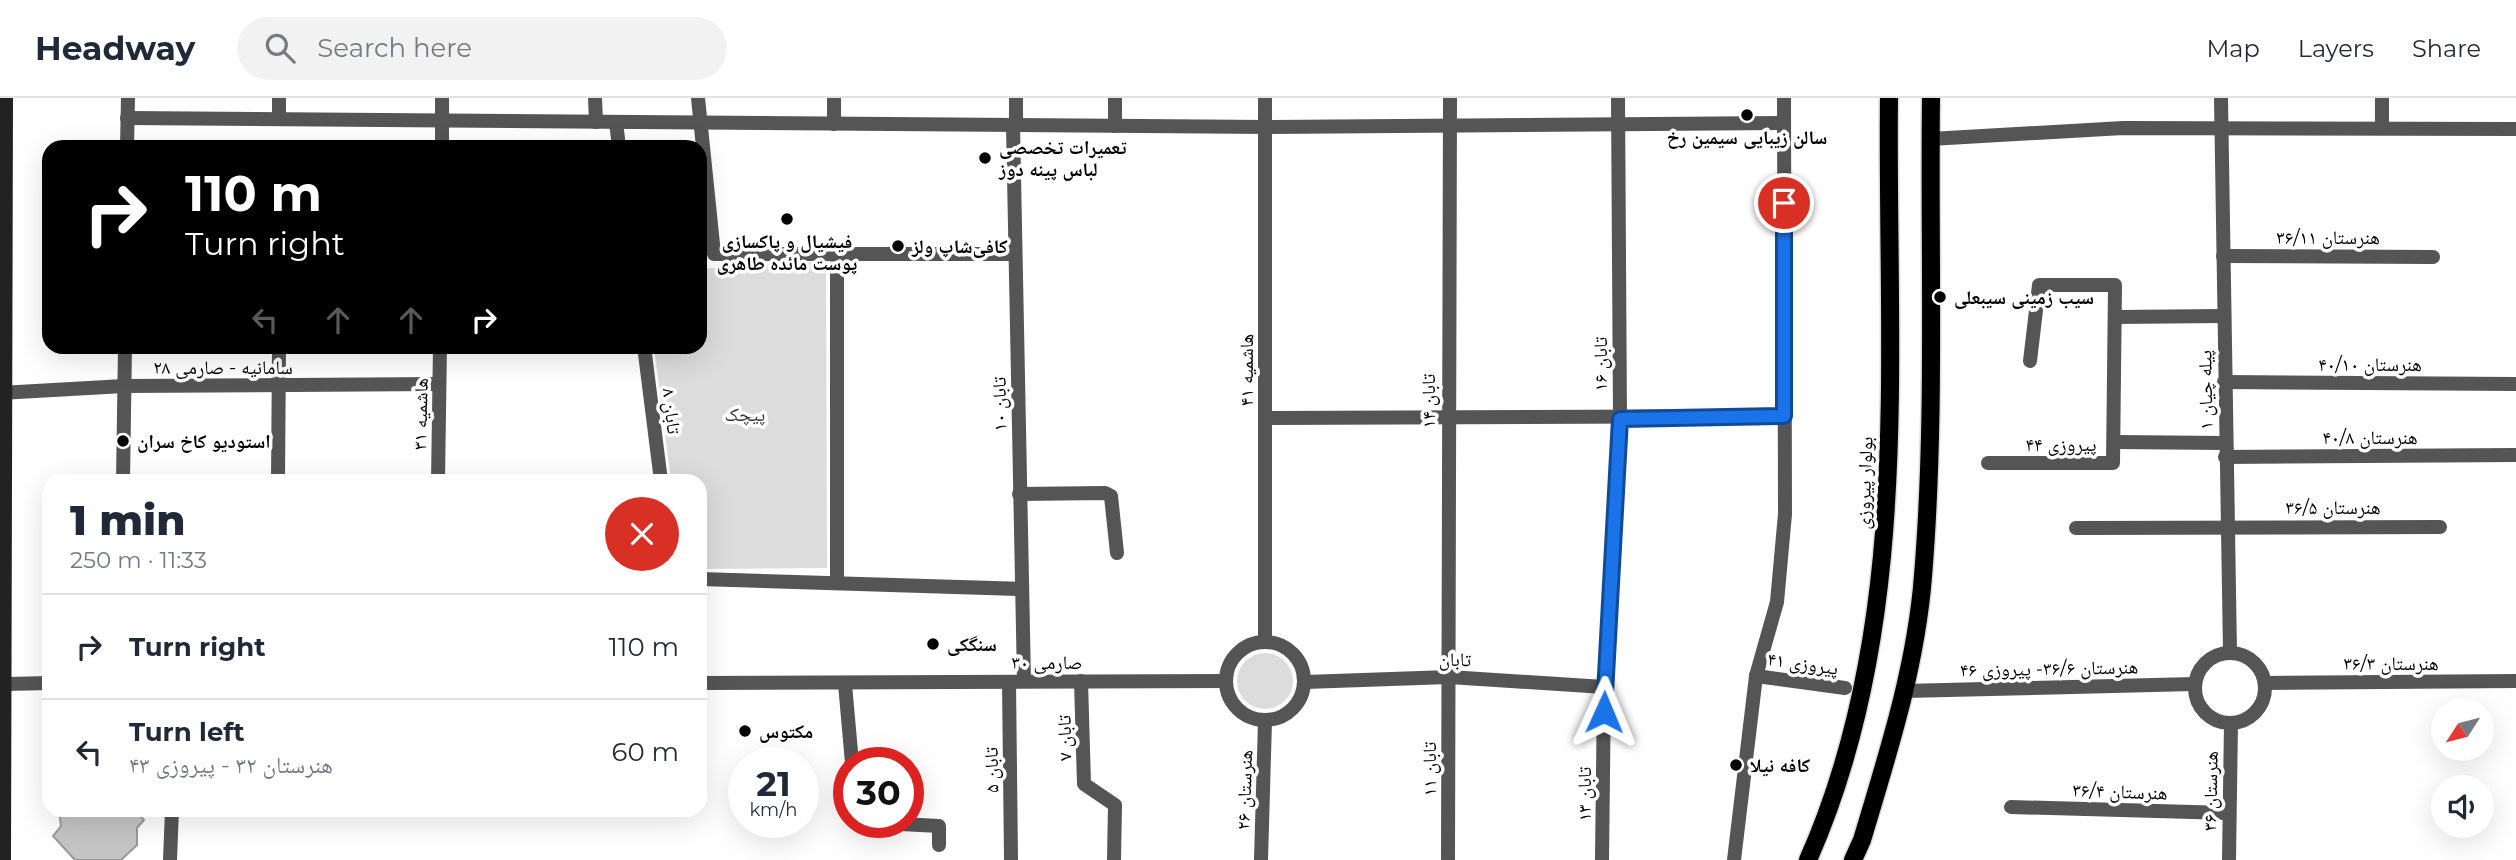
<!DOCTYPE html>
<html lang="en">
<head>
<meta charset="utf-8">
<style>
  :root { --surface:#fff; --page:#f2f2f3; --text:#1f2937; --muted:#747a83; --line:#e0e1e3 }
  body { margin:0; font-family:Montserrat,"Noto Naskh Arabic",sans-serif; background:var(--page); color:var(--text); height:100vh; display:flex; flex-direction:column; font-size:26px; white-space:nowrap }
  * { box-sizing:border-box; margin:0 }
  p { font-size:23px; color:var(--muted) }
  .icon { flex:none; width:38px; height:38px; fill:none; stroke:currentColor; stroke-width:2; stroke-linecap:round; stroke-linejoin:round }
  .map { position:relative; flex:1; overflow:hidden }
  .sheet { position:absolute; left:42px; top:376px; width:665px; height:343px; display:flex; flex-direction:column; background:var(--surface); border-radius:21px; box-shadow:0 7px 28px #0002 }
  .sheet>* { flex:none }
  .hud { position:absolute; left:42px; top:42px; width:665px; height:214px; border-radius:21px; box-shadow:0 7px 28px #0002; background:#000; color:#fff; overflow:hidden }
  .needle { width:46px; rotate:234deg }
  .buttons { position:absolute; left:2431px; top:600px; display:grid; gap:14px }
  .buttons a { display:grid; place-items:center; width:63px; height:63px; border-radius:50%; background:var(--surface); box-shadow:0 7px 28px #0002; font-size:35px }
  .speed { position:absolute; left:728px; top:649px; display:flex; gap:14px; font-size:35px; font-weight:700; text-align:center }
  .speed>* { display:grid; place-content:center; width:91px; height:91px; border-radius:50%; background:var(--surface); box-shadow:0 7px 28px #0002; line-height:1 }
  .speed small { font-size:18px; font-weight:400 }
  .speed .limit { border:10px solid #d22; background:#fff; color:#111 }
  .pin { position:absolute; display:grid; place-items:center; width:60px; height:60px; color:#fff; margin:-30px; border:4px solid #fff; border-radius:50%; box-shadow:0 2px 7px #0007 }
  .me { position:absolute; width:77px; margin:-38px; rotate:1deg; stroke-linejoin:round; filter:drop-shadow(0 0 5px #0008) }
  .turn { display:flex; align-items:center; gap:24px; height:147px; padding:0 28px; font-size:32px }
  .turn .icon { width:91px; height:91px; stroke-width:2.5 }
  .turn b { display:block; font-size:49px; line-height:60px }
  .lanes { display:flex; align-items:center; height:66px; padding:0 28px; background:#0003; justify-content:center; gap:35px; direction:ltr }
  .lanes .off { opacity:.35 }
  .round { display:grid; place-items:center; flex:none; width:74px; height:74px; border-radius:37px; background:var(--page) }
  .head { display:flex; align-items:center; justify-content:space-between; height:119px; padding:0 28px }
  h1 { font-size:42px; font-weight:800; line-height:52px }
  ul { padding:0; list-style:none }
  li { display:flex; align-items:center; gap:21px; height:105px; padding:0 28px; border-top:2px solid var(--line) }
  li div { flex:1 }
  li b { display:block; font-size:26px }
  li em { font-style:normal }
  header { display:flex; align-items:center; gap:42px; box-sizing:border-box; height:98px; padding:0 35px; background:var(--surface); border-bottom:2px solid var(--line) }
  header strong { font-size:33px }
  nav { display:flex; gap:38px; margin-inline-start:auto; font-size:24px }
  .search { width:490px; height:63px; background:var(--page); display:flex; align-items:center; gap:18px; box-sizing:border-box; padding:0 24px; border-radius:38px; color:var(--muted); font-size:26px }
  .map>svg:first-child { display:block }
</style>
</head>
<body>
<header>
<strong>Headway</strong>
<div class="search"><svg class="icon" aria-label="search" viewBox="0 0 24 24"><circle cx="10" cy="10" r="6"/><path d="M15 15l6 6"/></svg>Search here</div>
<nav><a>Map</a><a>Layers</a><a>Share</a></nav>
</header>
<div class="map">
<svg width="2516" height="762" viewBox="0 0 2516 762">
  <rect width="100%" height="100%" fill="#fff"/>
  <g fill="#dcdcdc">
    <polygon points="826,163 827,470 700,471 700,383 671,383 654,249 700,248 700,171"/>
    <circle cx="1265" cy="583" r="28"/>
  </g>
  <polygon fill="#c4c4c4" stroke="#999" stroke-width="2" points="59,712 135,712 144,722 137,730 137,747 121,762 75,762 53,738 61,728"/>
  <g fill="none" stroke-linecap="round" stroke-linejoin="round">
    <defs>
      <g id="primary">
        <path d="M1808 762C1914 524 1886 253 1889 0"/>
        <path d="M1853 762 1862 742C1888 655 1916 569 1923 478 1936 320 1929 159 1931 0"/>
      </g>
    </defs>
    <use href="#primary" stroke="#dbdbdb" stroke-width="21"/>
    <g stroke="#555" stroke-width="14">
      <polyline points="595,0 596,24"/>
      <polyline points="698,0 714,156 1015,156"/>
      <polyline points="834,0 834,26"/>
      <polyline points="1016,0 1016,27"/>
      <polyline points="2221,0 2230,554"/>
      <polyline points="2382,0 2382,30"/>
      <polyline points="127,20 1267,29 1784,25"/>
      <polyline points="279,21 279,0"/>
      <polyline points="616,24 619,49"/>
      <polyline points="1013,27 1024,583"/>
      <polyline points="1115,28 1115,0"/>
      <polyline points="1930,41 2123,30 2516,31"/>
      <polyline points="127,49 128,0"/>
      <polyline points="442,49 442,0"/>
      <polyline points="837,156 837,485"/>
      <polyline points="2223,158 2433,159"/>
      <polyline points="2115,219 2223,218"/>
      <polyline points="644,248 661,383"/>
      <polyline points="2224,284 2516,286"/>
      <polyline points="1265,320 1784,318"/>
      <polyline points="2115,344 2225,345"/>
      <polyline points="2225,359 2516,357"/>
      <polyline points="1988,365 2113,365 2115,187 2039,187 2030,263"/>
      <polyline points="123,383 125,248"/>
      <polyline points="278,383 279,248"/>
      <polyline points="438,383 440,248"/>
      <polyline points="1019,396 1105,395 1111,398 1117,455"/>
      <polyline points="2076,430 2440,429"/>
      <polyline points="700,481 1022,491"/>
      <circle cx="1265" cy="583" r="39"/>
      <polyline points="1265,544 1265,0"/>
      <circle cx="2230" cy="590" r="35"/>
      <polyline points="1756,578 1845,590"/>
      <polyline points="1081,583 1084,686 1115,707 1114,762"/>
      <polyline points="1009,584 1011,761"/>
      <polyline points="1305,584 1449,579 1604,589"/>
      <polyline points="700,585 1226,583"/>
      <polyline points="2265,585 2516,583"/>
      <polyline points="6,586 49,585"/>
      <polyline points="845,586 852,665"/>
      <polyline points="1905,593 2194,586"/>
      <polyline points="2011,709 2228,715"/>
      <polyline points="863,724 939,728 939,747"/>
      <polyline points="170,762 172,712"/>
      <polyline points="1261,762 1265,623"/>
      <polyline points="1448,762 1450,0"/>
      <polyline points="1602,762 1604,589 1620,321 1618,0"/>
      <polyline points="1734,762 1756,578 1777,504 1785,416 1784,0"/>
      <polyline points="2229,762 2231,625"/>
    </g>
    <polyline stroke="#555" stroke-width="14" points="0,295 124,288 439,286"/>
    <polyline stroke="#222" stroke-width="14" points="4,762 6,0"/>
    <use href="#primary" stroke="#000" stroke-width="18"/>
  </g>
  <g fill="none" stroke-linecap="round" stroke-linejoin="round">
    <defs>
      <polyline id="route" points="1604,614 1620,321 1784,318 1784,105"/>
    </defs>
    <use href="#route" stroke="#114b97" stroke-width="18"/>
    <use href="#route" stroke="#1a73e8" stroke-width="12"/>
  </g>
  <g fill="#000" stroke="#fff" stroke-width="2.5">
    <circle cx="1747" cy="17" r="7"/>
    <circle cx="985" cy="60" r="7"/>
    <circle cx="787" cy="121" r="7"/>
    <circle cx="898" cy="148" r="7"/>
    <circle cx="1940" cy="199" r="7"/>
    <circle cx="123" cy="343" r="7"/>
    <circle cx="933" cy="546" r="7"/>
    <circle cx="745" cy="633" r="7"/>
    <circle cx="1736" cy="667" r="7"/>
  </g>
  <g text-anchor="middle" stroke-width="7" stroke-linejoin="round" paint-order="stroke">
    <g font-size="19" font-weight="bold" fill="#000" stroke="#fff" text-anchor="start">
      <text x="1747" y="46" text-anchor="middle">سالن زیبایی سیمین رخ</text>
      <text x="999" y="56">تعمیرات تخصصی<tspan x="999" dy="22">لباس پینه دوز</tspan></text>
      <text x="787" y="150" text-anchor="middle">فیشیال و پاکسازی<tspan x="787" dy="22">پوست مائده طاهری</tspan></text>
      <text x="912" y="155">کافی‌شاپ ولز</text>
      <text x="1954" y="206">سیب زمینی سیبعلی</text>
      <text x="137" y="350">استودیو کاخ سران</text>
      <text x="947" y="553">سنگکی</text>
      <text x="759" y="640">مکتوس</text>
      <text x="1750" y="674">کافه نیلا</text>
    </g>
    <g font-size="19" fill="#000" stroke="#fff">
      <text x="2328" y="146">هنرستان ۳۶/۱۱</text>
      <text transform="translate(1600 266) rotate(-90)" y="7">تابان ۱۶</text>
      <text x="2370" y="273">هنرستان ۴۰/۱۰</text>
      <text x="223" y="276">سامانیه - صارمی ۲۸</text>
      <text transform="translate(1246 272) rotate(-90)" y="7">هاشمیه ۴۱</text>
      <text transform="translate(2205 292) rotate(-91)" y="7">پیله چیان ۱</text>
      <text transform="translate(1428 303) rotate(-90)" y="7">تابان ۱۴</text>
      <text transform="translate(999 306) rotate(-91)" y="7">تابان ۱۰</text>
      <text transform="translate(672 313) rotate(83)" y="7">تابان ۸</text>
      <text transform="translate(420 316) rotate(-89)" y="7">هاشمیه ۳۱</text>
      <text x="2370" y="346">هنرستان ۴۰/۸</text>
      <text x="2061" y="353">پیروزی ۴۴</text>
      <text transform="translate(1864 385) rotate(-88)" y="7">بولوار پیروزی</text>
      <text x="2333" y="416">هنرستان ۳۶/۵</text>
      <text transform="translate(1455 561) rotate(1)" y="7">تابان</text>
      <text x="1047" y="571">صارمی ۳۰</text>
      <text transform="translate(1803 565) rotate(8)" y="7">پیروزی ۴۱</text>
      <text x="2391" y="572">هنرستان ۳۶/۳</text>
      <text transform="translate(2049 570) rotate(-1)" y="7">هنرستان ۳۶/۶- پیروزی ۴۶</text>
      <text transform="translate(1064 640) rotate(-91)" y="7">تابان ۷</text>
      <text transform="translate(1429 671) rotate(-90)" y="7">تابان ۱۱</text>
      <text transform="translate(991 672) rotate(-91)" y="7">تابان ۵</text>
      <text transform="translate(1244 692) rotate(-88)" y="7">هنرستان ۲۶</text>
      <text transform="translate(2120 693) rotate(2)" y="7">هنرستان ۳۶/۴</text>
      <text transform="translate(2210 693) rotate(-89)" y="7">هنرستان ۳۶</text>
      <text transform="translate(1584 696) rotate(-90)" y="7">تابان ۱۳</text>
    </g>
    <g font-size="19" fill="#333" stroke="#fff">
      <text x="745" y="323">پیچک</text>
    </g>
  </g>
</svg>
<div class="buttons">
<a><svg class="needle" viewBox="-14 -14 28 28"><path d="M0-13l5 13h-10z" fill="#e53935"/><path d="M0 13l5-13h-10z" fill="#747a83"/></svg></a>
<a><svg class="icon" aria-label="sound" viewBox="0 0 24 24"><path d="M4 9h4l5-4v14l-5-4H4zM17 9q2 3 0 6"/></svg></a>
</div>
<div class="speed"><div>21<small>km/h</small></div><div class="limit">30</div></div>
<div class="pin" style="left:1784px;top:105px;background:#d93025"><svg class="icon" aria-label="arrive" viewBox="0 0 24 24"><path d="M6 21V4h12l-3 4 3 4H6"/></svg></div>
<svg class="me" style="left:1604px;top:614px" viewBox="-20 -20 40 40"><path d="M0-17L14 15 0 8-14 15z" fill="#1a73e8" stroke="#fff" stroke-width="4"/></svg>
<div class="hud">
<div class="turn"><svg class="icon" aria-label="right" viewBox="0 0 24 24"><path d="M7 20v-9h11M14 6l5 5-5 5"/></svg><div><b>110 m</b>Turn right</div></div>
<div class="lanes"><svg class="icon off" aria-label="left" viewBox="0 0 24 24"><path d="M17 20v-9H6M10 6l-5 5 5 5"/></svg><svg class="icon off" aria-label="ahead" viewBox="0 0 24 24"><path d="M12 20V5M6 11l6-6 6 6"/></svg><svg class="icon off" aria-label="ahead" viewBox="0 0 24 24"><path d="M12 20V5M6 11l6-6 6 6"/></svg><svg class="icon" aria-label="right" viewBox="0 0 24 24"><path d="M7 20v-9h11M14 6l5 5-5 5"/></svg></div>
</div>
<section class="sheet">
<div class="head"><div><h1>1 min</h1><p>250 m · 11:33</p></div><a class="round" style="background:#d93025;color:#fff"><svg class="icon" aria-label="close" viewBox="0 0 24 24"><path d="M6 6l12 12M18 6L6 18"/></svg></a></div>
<ul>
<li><svg class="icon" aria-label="right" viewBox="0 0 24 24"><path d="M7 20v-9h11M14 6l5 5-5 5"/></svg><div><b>Turn right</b></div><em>110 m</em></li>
<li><svg class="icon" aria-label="left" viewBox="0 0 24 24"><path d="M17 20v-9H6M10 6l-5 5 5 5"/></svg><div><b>Turn left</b><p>هنرستان ۳۲ - پیروزی ۴۳</p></div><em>60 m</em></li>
</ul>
</section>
</div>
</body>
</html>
